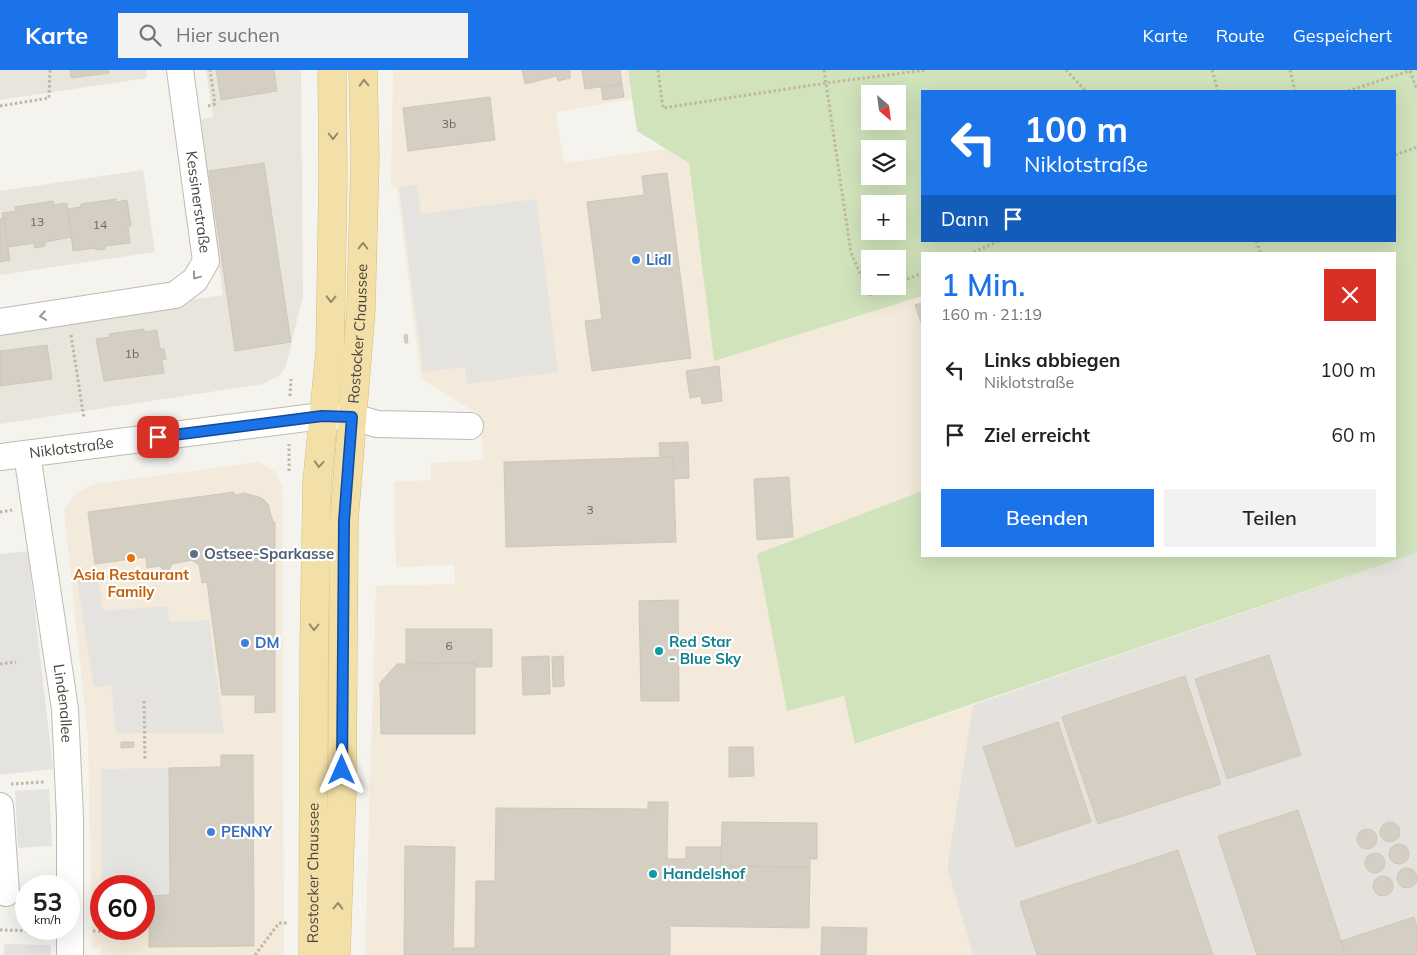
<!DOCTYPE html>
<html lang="de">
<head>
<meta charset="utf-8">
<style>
  :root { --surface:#fff; --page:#f2f2f2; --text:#222; --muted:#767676; --accent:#1a73e8 }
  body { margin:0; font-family:Mulish,sans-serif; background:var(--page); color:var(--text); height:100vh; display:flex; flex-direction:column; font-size:19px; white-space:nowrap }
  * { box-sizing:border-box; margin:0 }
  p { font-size:16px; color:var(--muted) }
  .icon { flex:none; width:28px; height:28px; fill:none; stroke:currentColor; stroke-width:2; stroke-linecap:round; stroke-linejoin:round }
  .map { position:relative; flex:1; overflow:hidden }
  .panel { position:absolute; left:921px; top:182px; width:475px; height:305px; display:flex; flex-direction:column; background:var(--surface); border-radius:0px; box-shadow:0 5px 20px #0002 }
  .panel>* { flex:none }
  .guide { position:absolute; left:921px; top:20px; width:475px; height:152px; border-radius:0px; box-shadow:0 5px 20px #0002; background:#1a73e8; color:#fff; overflow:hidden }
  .needle { width:32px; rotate:152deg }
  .tools { position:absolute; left:861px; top:15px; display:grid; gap:10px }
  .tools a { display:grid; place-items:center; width:45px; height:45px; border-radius:0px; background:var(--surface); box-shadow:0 5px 20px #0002; font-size:25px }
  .speed { position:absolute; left:15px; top:805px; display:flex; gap:10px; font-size:25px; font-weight:700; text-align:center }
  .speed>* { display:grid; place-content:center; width:65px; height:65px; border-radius:50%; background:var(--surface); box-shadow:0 5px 20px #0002; line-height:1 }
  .speed small { font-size:12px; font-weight:400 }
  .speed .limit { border:8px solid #d22; background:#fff; color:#111 }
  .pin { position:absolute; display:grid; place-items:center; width:42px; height:42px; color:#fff; margin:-21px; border-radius:10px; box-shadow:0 2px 8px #0006 }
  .me { position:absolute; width:55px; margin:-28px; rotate:0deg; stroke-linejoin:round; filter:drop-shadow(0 0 4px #0008) }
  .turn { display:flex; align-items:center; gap:18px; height:105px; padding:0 20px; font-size:22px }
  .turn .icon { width:65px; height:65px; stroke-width:2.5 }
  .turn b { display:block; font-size:35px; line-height:42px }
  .then { display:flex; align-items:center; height:48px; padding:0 20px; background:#0003; gap:10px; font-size:19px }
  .round { display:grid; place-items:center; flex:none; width:52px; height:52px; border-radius:0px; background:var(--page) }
  .summary { display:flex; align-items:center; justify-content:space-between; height:85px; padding:0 20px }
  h1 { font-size:30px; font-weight:600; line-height:38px; color:var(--accent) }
  .cta { display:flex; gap:10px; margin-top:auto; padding:10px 20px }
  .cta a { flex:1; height:58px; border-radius:0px; background:var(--accent); color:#fff; font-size:20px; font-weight:600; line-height:58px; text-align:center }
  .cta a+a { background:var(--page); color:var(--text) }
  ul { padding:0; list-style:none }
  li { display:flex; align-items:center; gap:15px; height:65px; padding:0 20px }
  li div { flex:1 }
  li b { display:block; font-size:19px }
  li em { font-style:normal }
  header { display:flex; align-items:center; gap:30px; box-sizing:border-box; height:70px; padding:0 25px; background:var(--accent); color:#fff }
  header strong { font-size:24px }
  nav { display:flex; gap:28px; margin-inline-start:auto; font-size:18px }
  .search { width:350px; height:45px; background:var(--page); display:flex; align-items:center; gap:12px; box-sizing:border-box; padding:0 18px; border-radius:0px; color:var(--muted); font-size:19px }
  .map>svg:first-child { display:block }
</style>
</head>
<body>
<header>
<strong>Karte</strong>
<div class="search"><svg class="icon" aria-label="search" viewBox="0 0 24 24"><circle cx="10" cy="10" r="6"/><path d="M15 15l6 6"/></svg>Hier suchen</div>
<nav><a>Karte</a><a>Route</a><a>Gespeichert</a></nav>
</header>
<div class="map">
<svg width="1417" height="885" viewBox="0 0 1417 885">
  <rect width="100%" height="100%" fill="#f5f3ed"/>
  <g fill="#e8e5dc">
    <polygon points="0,0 146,0 147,8 0,30"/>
    <polygon points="206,0 301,0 303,226 286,296 280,305 263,314 0,354 0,259 223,225 200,50 213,47"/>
    <polygon points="143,100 155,182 0,205 0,121"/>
  </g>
  <g fill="#f3eadb" fill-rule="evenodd">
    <polygon points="393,0 628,0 632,29 556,42 564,93 666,79 689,93 714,291 922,226 922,421 757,484 844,626 856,674 973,635 947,798 973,885 365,885 376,516 455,514 454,495 396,497 394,412 431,410 431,393 484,390 479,345 421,308 397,117 391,118"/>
    <path d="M259 392 276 402 282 417 284 885H101V878H92L88 669 64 440 77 422 95 414ZM101 816H144V859H101Z"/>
  </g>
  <polygon fill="#e5e2de" points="1417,483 1417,885 973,885 947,798 973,635"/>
  <path fill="#d0e3bb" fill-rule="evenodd" d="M628 0H1417V483L855 674 844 626 787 641 757 484 922 421V486H1395V184H922V226L714 291 689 93 637 61ZM1395 21V171H922V21ZM870 24H898V51H870ZM870 79H898V106H870ZM870 134H898V161H870ZM870 189H898V216H870Z"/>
  <g fill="#e4e3e0">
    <polygon points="417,115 421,144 536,129 558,302 467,314 465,297 423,302 399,117"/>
    <polygon points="28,481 53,699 0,705 0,484"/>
    <polygon points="97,500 103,541 167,536 170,552 209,550 224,663 116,663 111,615 94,617 76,504"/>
    <polygon points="169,698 170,825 149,826 149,841 144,841 144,816 102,816 101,699"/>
    <polygon points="49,719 52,776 18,778 15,721"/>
    <polygon points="4,874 51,875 51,885 4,885"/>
  </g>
  <g fill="#d5cfc3" stroke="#cfc7b7">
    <polygon points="70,0 108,0 109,3 71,8"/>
    <polygon points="216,0 274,0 277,21 221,30"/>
    <polygon points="522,0 570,0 570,8 558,11 557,6 525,14"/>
    <polygon points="582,0 620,0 622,14 585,19"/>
    <polygon points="622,14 624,27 603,30 601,17"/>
    <polygon points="490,27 495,70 408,81 403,38"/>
    <polygon points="264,93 291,272 235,281 209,101"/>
    <polygon points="667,103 691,288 592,301 585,251 602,249 587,132 644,125 642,106"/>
    <polygon points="116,129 117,132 127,130 131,156 128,156 130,173 105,176 105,179 96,180 95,178 73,181 68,139 81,137 81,134"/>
    <polygon points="53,131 54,135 67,133 71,167 45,172 45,176 35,178 34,173 8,177 2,143 16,141 15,137"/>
    <polygon points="3,148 10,190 0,192 0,149"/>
    <polygon points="922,233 922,255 915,235"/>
    <polygon points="144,259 144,262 157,260 160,279 164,279 166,289 162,290 164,303 104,311 96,269 110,267 109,264"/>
    <polygon points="407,264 408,273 405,273 404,265"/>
    <polygon points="47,275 52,309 0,316 0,281"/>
    <polygon points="719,296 722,331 702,334 701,326 690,328 686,301"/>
    <polygon points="688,372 689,408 674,409 673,387 660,388 659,373"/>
    <polygon points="673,387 676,472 506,477 504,392"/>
    <polygon points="789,407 793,467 757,470 754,409"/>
    <polygon points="234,422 235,425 244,423 262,428 268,434 273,452 275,452 275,642 255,643 255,625 222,625 207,512 202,513 199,495 192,490 172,494 169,500 165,501 159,496 147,498 146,487 95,494 88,442"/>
    <polygon points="678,530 679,631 641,631 639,531"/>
    <polygon points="406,559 492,559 492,597 475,597 475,593 406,593"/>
    <polygon points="1269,585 1301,685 1227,709 1195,609"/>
    <polygon points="549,586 550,624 523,625 522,587"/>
    <polygon points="563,586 564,616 553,617 552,587"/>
    <polygon points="475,593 475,664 381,664 380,613 397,594"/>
    <polygon points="1185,606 1221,714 1098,754 1062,647"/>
    <polygon points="1058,652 1091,752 1016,777 983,677"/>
    <polygon points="121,672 134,672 134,677 121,678"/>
    <polygon points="729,677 753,677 754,706 729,707"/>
    <polygon points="221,685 253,685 254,876 149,877 149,826 170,825 169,698 221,697"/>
    <polygon points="648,732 668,732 667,789 686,789 686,777 721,777 721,796 810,797 809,858 670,856 670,885 453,885 454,878 475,878 476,811 495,811 496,738 648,739"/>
    <polygon points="1298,740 1341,871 1345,885 1257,885 1218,766"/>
    <polygon points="722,752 817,753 817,789 810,789 810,797 721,796"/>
    <circle cx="1390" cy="762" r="10"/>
    <circle cx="1367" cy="769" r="10"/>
    <circle cx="1399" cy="784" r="10"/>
    <polygon points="405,776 455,777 453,885 404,885"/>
    <polygon points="1178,780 1213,885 1037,885 1020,832"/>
    <circle cx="1375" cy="793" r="10"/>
    <circle cx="1407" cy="808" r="10"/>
    <circle cx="1383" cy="816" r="10"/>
    <polygon points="1414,847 1417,857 1417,885 1345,885 1341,871"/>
    <polygon points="822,857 867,858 866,885 821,885"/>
  </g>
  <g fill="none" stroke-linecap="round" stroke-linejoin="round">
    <defs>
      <g id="minor">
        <polyline points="0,252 175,225 195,210 206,191 180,0"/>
        <path id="s1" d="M27 384 65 639 70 748V885"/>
        <path id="s2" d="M0 387 322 346 353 347 377 354 470 356"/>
        <polyline points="0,736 6,823"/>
      </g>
      <g id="major">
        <path id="s3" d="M313 885 314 581 317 412 330 282 333 106 332 0"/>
        <path id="s4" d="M336 885 342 719 344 451 361 239 365 88 363 0"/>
      </g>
    </defs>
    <use href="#minor" stroke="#bfbbb0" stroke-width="28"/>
    <use href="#major" stroke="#d7be79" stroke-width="29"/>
    <g stroke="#bfb6a3" stroke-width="3" stroke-dasharray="2.5 2.5" stroke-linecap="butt">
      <polyline points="658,0 663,38 826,13 926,0"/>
      <polyline points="824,0 851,183 870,225 890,216"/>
      <polyline points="1066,0 1086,21"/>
      <polyline points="1212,0 1218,21"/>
      <polyline points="1290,0 1295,21"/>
      <polyline points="1410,1 1417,20"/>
      <polyline points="1348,21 1412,0"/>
      <polyline points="0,36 49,28 50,0"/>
      <polyline points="208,36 215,34 210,0"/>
      <polyline points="1395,85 1417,77"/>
      <polyline points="1256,171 1261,184"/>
      <polyline points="969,184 999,171"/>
      <polyline points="898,213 922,203"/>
      <polyline points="71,265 84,349"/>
      <polyline points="290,326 291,309"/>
      <polyline points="289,401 289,374"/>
      <polyline points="0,442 12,440"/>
      <polyline points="0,594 16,592"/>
      <polyline points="144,631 145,690"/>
      <polyline points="11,714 44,712"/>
      <polyline points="0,860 47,861"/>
      <polyline points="93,861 131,862"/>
      <polyline points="255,885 279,853 289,853"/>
    </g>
    <use href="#minor" stroke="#fff" stroke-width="26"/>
    <use href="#major" stroke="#f3e0a8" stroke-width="28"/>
  </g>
  <defs><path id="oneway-chevron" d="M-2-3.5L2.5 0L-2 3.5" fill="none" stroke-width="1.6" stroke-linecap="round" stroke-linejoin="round" transform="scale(1.25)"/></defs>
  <g stroke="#968a6c">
    <use href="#oneway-chevron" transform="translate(364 13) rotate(-92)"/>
    <use href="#oneway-chevron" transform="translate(333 66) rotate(90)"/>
    <use href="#oneway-chevron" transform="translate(363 176) rotate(-89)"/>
    <use href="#oneway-chevron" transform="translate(331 229) rotate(91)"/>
    <use href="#oneway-chevron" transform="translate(319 394) rotate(94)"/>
    <use href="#oneway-chevron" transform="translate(314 557) rotate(91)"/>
    <use href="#oneway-chevron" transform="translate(338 836) rotate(-88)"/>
  </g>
  <g stroke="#9b9893">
    <use href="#oneway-chevron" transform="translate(196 206) rotate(127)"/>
    <use href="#oneway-chevron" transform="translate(43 246) rotate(171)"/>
  </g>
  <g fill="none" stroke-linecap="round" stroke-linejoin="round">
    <defs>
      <polyline id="route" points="158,367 322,346 352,347 344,451 342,700"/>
    </defs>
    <use href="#route" stroke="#114b97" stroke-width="12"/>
    <use href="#route" stroke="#1a73e8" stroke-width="9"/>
  </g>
  <g fill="#3f7fe0" stroke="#fff" stroke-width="2">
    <circle cx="636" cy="190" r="5"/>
    <circle cx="245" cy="573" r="5"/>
    <circle cx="211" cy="762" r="5"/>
  </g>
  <circle fill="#5c6f8a" stroke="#fff" stroke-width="2" cx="194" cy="484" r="5"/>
  <circle fill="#e8710a" stroke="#fff" stroke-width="2" cx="131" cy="488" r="5"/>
  <g fill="#0f9aa8" stroke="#fff" stroke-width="2">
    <circle cx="659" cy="581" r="5"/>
    <circle cx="653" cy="804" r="5"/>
  </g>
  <g text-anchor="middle" stroke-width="4.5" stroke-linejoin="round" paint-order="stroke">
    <g font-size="12" fill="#6c675d">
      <text x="449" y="58">3b</text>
      <text x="37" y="156">13</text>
      <text x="100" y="159">14</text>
      <text x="132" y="288">1b</text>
      <text x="590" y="444">3</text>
      <text x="449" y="580">6</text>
    </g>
    <g font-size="15" fill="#49443b" stroke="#fff">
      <text transform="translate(198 132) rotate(82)" y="5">Kessinerstraße</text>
      <text dy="5" stroke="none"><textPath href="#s4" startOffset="622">Rostocker Chaussee</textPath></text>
      <text dy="5" stroke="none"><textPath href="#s2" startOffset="72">Niklotstraße</textPath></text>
      <text dy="5" stroke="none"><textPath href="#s1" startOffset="252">Lindenallee</textPath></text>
      <text dy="5" stroke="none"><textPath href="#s3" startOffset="82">Rostocker Chaussee</textPath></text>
    </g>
    <g font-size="15" font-weight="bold" fill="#366cbe" stroke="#fff" text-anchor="start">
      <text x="646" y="195">Lidl</text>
      <text x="255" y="578">DM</text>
      <text x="221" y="767">PENNY</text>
    </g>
    <g font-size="15" font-weight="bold" fill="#4e5e75" stroke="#fff" text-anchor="start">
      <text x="204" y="489">Ostsee-Sparkasse</text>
    </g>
    <g font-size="15" font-weight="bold" fill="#c56008" stroke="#fff">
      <text x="131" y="510">Asia Restaurant<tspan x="131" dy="17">Family</tspan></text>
    </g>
    <g font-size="15" font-weight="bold" fill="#0d838f" stroke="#fff" text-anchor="start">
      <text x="669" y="577">Red Star<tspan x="669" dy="17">- Blue Sky</tspan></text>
      <text x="663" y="809">Handelshof</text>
    </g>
  </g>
</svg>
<div class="tools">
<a><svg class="needle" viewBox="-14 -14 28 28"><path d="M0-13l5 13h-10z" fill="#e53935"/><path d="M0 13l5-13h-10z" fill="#767676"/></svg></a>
<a><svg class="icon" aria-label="layers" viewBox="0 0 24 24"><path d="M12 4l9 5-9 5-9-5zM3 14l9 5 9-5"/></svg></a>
<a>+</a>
<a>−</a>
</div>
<div class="speed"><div>53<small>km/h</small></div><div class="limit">60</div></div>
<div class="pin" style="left:158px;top:367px;background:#d93025"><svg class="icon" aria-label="arrive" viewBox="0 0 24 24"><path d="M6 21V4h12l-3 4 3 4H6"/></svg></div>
<svg class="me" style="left:342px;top:700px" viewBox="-20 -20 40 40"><path d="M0-17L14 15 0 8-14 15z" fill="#1a73e8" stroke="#fff" stroke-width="4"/></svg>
<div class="guide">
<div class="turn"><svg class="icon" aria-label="left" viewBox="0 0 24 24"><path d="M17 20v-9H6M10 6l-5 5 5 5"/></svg><div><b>100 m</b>Niklotstraße</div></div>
<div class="then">Dann<svg class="icon" aria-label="arrive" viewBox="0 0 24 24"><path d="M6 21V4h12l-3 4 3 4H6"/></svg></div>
</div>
<section class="panel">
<div class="summary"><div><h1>1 Min.</h1><p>160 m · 21:19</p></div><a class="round" style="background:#d93025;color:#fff"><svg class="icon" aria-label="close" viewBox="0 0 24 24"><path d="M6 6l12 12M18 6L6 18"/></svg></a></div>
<ul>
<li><svg class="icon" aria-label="left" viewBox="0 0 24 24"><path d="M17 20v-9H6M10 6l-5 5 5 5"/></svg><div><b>Links abbiegen</b><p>Niklotstraße</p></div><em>100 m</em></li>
<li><svg class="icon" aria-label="arrive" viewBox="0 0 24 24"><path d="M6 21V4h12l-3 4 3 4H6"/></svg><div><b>Ziel erreicht</b></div><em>60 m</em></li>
</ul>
<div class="cta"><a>Beenden</a><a>Teilen</a></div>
</section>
</div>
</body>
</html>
